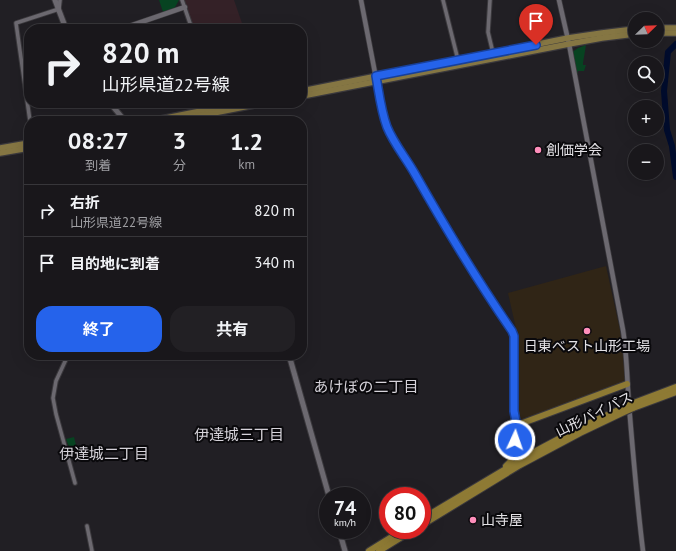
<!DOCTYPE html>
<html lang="ja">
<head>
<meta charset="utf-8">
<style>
  :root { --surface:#19171b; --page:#222024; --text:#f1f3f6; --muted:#9f9fa3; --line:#37363a; --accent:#2563eb }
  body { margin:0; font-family:"PT Sans","Noto Sans JP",sans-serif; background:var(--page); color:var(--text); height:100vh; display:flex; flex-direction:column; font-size:15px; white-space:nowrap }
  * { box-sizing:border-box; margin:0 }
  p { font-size:13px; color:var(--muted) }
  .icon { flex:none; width:22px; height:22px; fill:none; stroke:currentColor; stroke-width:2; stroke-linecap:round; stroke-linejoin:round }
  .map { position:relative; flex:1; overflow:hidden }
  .details { position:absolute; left:24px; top:116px; width:283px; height:244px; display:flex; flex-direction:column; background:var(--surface); border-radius:16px; box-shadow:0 4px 16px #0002,0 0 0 1px var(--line) }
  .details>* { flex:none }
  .top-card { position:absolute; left:24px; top:24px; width:283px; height:84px; border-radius:16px; box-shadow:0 4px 16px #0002,0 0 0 1px var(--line); background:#19171b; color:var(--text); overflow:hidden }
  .needle { width:26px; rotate:67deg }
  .controls { position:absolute; left:628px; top:12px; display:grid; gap:8px }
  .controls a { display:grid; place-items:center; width:36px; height:36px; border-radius:50%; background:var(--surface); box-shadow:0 4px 16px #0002,0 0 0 1px var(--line); font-size:20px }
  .speed { position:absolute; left:319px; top:487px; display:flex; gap:8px; font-size:20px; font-weight:700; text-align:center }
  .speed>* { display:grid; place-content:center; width:52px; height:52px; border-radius:50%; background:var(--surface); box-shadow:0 4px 16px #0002,0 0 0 1px var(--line); line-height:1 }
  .speed small { font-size:10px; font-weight:400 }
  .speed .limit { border:6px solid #d22; background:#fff; color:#111 }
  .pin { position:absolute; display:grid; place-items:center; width:34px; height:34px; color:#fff; margin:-41px -17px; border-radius:50% 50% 50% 0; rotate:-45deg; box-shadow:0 0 4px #0007 }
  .pin .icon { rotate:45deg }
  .me { position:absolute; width:44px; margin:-22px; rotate:3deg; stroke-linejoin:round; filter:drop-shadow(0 0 3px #0008) }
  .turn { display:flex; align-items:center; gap:14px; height:84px; padding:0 12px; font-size:18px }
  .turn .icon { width:52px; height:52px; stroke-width:2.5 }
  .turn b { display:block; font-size:28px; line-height:34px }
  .eta { display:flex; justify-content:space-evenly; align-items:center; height:68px; text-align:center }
  .eta b { font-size:24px; font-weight:700; line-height:28px }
  .primary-button { display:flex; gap:8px; margin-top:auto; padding:8px 12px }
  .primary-button a { flex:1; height:46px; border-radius:16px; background:var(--accent); color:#fff; font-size:16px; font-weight:700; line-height:46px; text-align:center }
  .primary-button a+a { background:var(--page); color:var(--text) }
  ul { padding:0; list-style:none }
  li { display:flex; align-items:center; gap:12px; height:52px; padding:0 12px; border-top:1px solid var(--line) }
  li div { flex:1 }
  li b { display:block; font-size:15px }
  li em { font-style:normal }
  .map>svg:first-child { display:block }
</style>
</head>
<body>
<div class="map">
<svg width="676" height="551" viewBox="0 0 676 551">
  <rect width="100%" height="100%" fill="#211f24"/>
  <polygon fill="#342127" points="184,0 234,0 243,26 235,29 194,29"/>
  <polygon fill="#302516" points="606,266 620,330 623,355 625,379 623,383 522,420 516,417 517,333 508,293"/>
  <g fill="#074321">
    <polygon points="159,0 179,0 174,9 163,12"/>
    <polygon points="586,45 583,63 583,65 586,65 584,71 578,71 576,78 571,53 578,48"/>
    <polygon points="74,437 76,445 69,447 66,439"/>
  </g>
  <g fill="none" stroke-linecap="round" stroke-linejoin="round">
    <polyline stroke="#000c2d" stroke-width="6" points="676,44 668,52 664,91 667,130 672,146 676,177"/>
    <defs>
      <g id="minor">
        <polyline points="182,0 192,29"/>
        <polyline points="443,0 458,60"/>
        <polyline points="490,0 488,32 493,53"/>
        <polyline points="30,121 16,23 59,9 60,0"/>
        <polyline points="514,353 514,411 517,427"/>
        <polyline points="68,355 56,381 53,398 56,414 75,483"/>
        <polyline points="87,526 92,551"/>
      </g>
      <g id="tertiary">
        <polyline points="361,0 381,104 387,128 397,147 414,172 450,236 512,331 514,336 514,353"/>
        <path d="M559 0 569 44 623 330C627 355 627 380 629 405 633 454 637 503 643 551"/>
        <polyline points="121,29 185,7"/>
      </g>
      <g id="secondary">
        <polyline points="55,0 66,29"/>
        <polyline points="110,103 125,121"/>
        <polyline points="289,355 329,496"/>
        <polyline points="339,530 345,551"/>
      </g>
      <g id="primary">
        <polyline points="657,28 676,28"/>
        <polyline points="657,33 676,33"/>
        <polyline points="302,91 568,38 602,33 635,29"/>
        <polyline points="302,96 569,44 602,38 635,34"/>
        <polyline points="151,121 241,103"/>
        <polyline points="173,121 264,103"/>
        <polyline points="0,148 29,143"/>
        <polyline points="0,153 29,148"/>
      </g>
      <g id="trunk">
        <polyline points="631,404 676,387"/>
        <polyline points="633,408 676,392"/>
        <path d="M527 454 521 455 518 454C514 445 512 431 520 424L627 384"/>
        <polyline points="506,466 510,462 515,449"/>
        <polyline points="422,519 536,451 583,426 623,408"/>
        <polyline points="422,525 520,465 580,433 624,412"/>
        <polyline points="369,551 403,530"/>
        <polyline points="379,551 413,530"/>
      </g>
    </defs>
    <use href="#minor" stroke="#3b393d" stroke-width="5.5"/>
    <use href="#tertiary" stroke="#3b393d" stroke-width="6"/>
    <use href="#secondary" stroke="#3b393d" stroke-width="7"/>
    <use href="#primary" stroke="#3b393d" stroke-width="8"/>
    <use href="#trunk" stroke="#3b393d" stroke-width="8"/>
    <use href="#minor" stroke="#6c6970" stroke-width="3.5"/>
    <use href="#tertiary" stroke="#6c6970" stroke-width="4.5"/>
    <use href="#secondary" stroke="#6c6970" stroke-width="5"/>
    <use href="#primary" stroke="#857643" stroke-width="5.5"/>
    <use href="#trunk" stroke="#8e7a34" stroke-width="6"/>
    <defs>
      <g id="trunk-bridge">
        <polyline points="623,408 631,404"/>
        <polyline points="624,412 633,408"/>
      </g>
    </defs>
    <use href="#trunk-bridge" stroke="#3b393d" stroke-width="8" stroke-linecap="butt"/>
    <use href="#trunk-bridge" stroke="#8e7a34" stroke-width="6"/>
  </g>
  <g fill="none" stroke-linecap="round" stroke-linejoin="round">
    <defs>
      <path id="route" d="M515 440 517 427 514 411V336L512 331C477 280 445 227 415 174 406 158 394 144 387 127 381 111 379 93 376 76L536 45"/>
    </defs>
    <use href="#route" stroke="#184099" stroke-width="10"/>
    <use href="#route" stroke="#2563eb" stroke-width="7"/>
  </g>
  <g fill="#fe8ebb" stroke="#0a090c" stroke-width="1.5">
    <circle cx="538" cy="150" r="4"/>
    <circle cx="587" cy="331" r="4"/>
    <circle cx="473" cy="520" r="4"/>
  </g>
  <g text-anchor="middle" stroke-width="4" stroke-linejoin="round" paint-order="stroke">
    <g font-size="14" fill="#e3e1e5" stroke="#0a090c" text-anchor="start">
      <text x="546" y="155">創価学会</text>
      <text x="587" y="351" text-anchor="middle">日東ベスト山形工場</text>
      <text x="481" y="525">山寺屋</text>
    </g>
    <g font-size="14" fill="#e3e1e5" stroke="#0a090c">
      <text transform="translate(594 414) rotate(-26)" y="5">山形バイパス</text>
    </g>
    <g font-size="15" fill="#d6d3da" stroke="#0a090c">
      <text x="366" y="392">あけぼの二丁目</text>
      <text x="239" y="440">伊達城三丁目</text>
      <text x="104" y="459">伊達城二丁目</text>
    </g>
  </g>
</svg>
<div class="controls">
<a><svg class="needle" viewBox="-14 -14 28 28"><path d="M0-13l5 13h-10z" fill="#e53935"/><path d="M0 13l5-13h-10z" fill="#9f9fa3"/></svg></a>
<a><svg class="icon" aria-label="search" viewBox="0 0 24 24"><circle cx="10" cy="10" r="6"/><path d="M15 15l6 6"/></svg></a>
<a>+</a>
<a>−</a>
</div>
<div class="speed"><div>74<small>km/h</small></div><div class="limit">80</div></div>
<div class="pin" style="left:536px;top:45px;background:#d93025"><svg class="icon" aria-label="arrive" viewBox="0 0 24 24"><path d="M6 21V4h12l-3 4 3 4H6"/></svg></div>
<svg class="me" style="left:515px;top:440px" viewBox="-20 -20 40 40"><circle r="17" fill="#2563eb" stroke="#fff" stroke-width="3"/><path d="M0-11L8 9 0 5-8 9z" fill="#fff"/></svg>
<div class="top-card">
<div class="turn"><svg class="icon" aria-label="right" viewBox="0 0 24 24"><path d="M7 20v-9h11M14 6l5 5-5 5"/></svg><div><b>820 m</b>山形県道22号線</div></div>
</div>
<section class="details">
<div class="eta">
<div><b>08:27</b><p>到着</p></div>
<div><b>3</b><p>分</p></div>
<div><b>1.2</b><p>km</p></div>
</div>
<ul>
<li><svg class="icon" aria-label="right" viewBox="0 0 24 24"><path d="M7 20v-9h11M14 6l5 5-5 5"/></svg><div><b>右折</b><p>山形県道22号線</p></div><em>820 m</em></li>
<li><svg class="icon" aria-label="arrive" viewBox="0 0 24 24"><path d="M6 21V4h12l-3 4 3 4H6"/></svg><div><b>目的地に到着</b></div><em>340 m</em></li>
</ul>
<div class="primary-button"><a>終了</a><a>共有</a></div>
</section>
</div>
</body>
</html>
